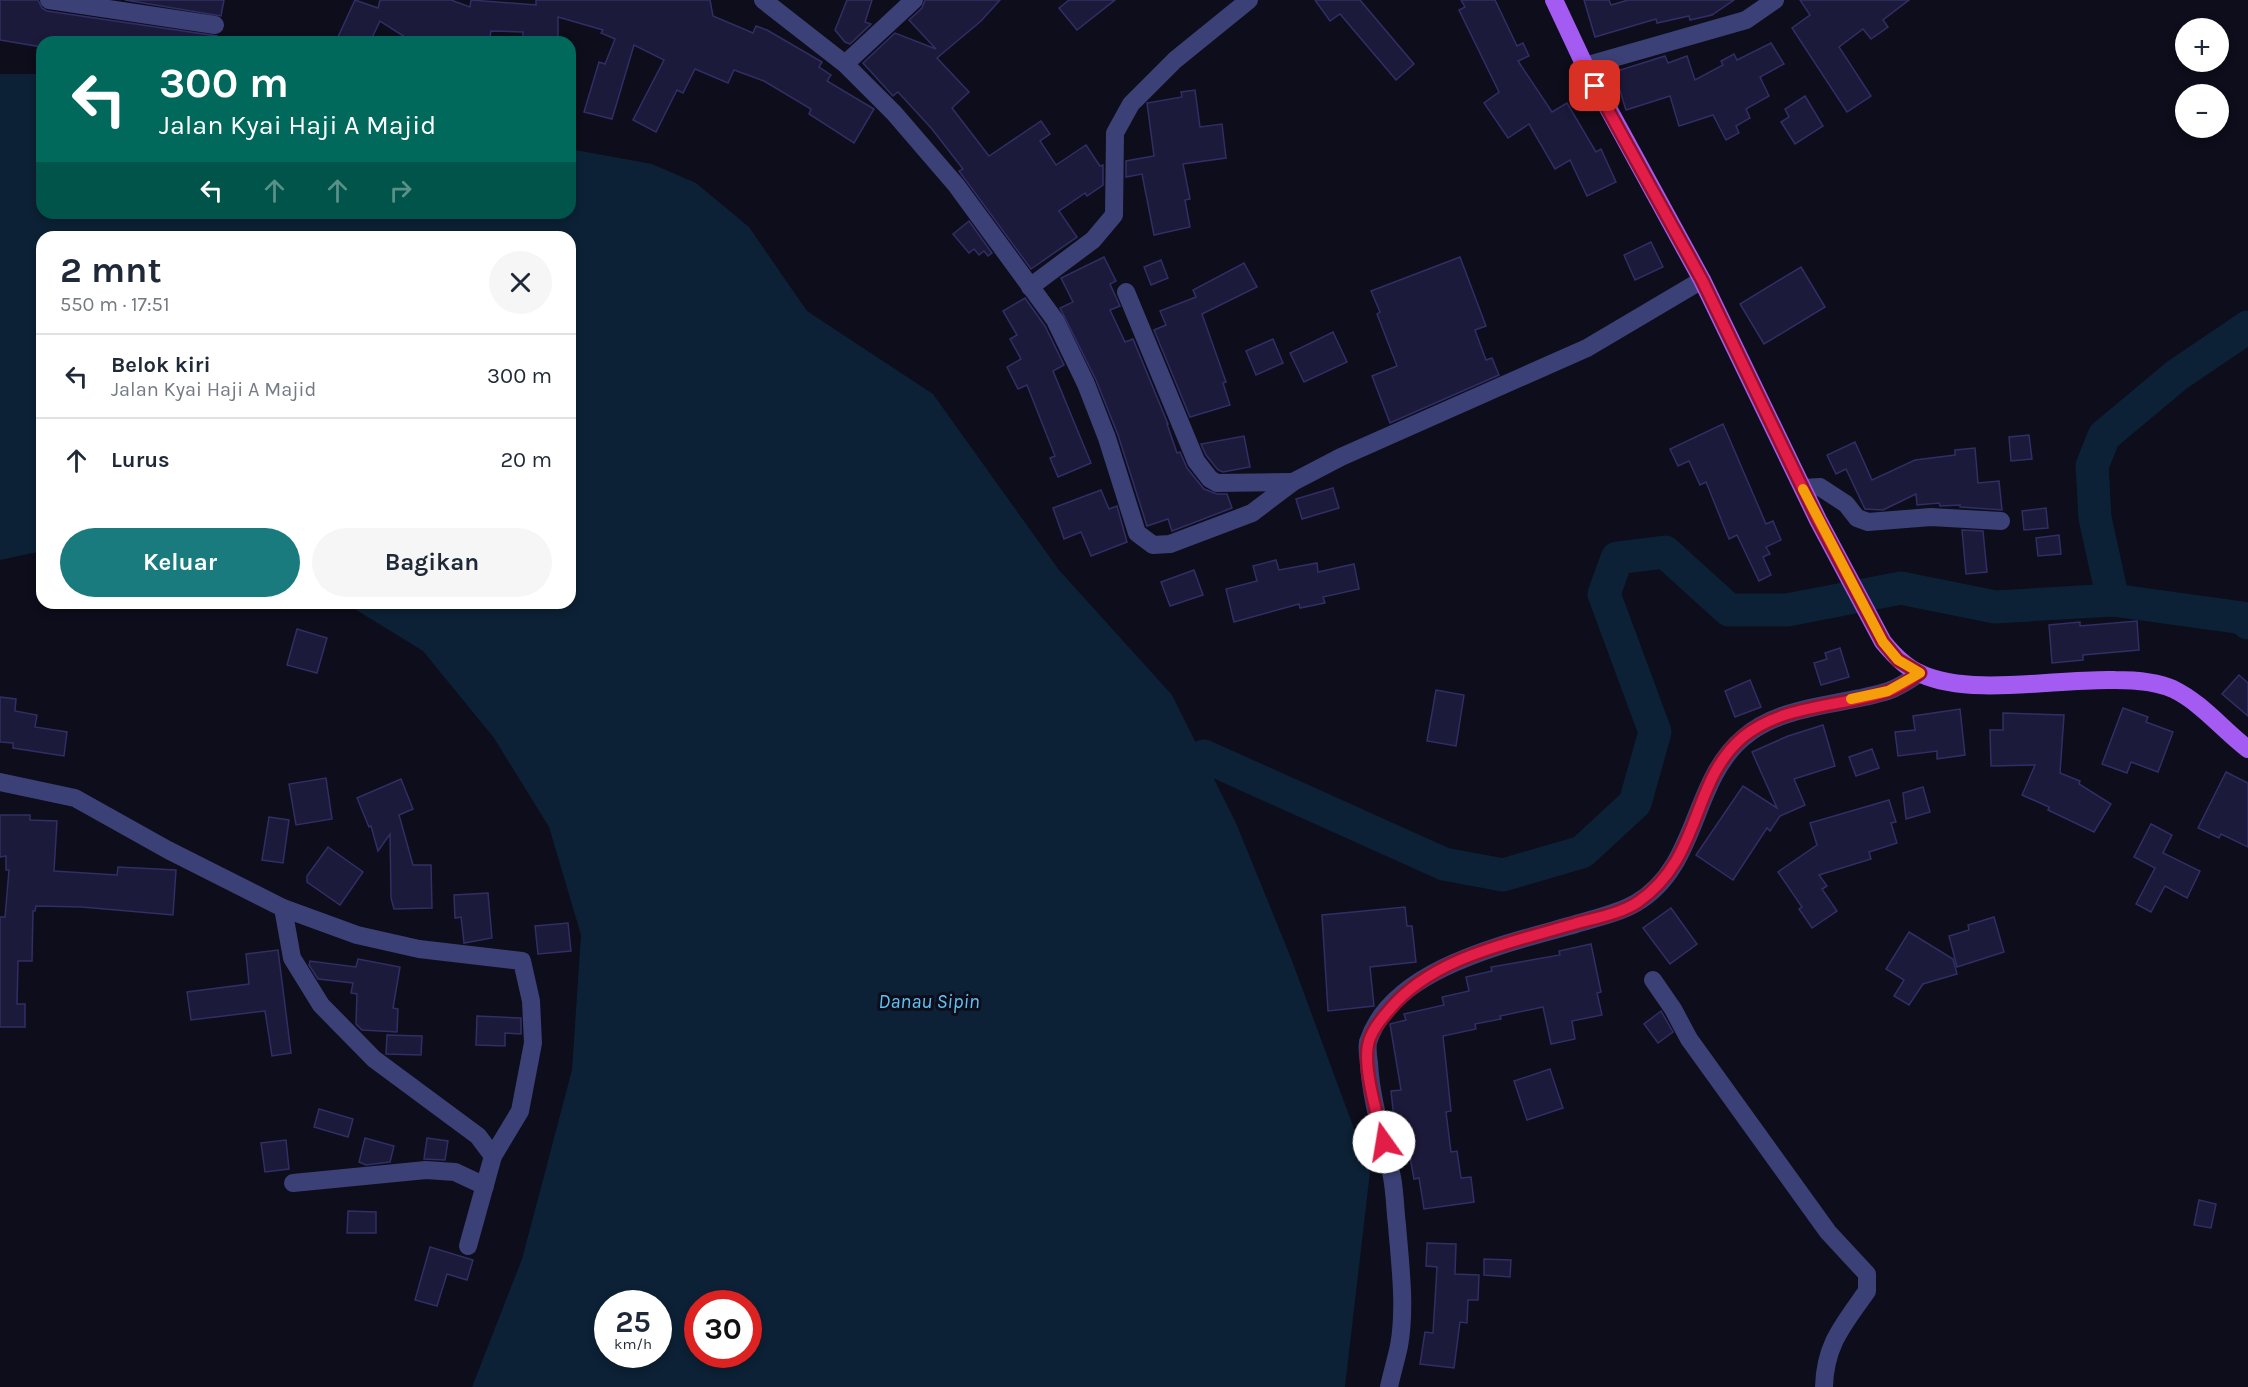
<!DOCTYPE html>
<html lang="id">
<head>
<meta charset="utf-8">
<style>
  :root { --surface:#fff; --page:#f6f6f7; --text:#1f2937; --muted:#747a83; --line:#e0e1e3; --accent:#1a7b7f }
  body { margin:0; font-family:Karla,sans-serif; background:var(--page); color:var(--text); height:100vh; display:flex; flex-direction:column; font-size:22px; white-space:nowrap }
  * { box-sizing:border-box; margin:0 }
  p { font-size:20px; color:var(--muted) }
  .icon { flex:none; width:33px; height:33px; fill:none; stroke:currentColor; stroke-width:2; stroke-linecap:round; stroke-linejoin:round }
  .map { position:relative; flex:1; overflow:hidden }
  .details { position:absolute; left:36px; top:231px; width:540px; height:378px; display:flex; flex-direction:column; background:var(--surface); border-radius:18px; box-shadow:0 3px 9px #0003 }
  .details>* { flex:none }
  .guide { position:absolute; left:36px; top:36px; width:540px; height:183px; border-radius:18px; box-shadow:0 3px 9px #0003; background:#00695c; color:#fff; overflow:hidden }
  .fabs { position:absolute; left:2175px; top:18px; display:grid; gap:12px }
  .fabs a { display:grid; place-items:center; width:54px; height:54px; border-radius:50%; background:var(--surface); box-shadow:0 3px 9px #0003; font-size:30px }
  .speed { position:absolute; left:594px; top:1290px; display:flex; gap:12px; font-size:30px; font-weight:700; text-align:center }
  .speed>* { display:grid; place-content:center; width:78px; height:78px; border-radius:50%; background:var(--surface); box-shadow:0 3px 9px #0003; line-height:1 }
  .speed small { font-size:15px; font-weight:400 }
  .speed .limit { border:9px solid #d22; background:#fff; color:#111 }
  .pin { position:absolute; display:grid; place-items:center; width:51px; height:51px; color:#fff; margin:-26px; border-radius:12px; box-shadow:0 3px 9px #0006 }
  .me { position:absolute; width:66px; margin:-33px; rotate:347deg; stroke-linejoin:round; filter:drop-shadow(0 0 4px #0008) }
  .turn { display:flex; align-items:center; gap:21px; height:126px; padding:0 24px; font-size:27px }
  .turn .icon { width:78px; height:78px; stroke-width:2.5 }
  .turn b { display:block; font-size:42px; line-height:51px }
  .lanes { display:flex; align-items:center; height:57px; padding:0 24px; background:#0003; justify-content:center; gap:30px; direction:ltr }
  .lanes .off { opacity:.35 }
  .round { display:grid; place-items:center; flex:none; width:63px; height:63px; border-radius:32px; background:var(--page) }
  .headline { display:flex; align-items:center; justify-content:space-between; height:102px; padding:0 24px }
  h1 { font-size:36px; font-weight:700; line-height:45px }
  .action { display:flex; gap:12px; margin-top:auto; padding:12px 24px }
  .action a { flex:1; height:69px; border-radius:36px; background:var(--accent); color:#fff; font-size:24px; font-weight:700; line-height:69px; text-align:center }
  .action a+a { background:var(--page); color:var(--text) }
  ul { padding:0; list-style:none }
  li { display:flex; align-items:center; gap:18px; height:84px; padding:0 24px; border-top:2px solid var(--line) }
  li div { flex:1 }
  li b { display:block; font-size:22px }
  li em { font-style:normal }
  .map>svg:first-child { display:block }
</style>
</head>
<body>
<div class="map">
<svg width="2248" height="1387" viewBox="0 0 2248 1387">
  <rect width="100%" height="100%" fill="#0d0d1b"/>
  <path fill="#0c2135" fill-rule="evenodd" d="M0 74H42V213H570V149L652 164 696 183 749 227 807 311 933 394 1059 570 1172 695 1236 823 1291 958 1370 1172 1345 1387H472L522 1259 572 1070 581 935 549 827 494 738 423 651 345 603H570V237H42V551L0 560ZM608 1304H658V1354H608ZM698 1304H748V1354H698Z"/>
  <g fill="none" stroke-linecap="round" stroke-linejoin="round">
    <g stroke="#0c2135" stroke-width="33">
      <polyline points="2113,600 2095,518 2092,466 2104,436 2177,375 2248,327"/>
      <polyline points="1204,756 1444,864 1503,875 1582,852 1635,803 1655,732 1604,594 1617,558 1665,552 1729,610 1787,610 1901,588 1995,607 2113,600 2243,618 2248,623"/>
    </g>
  </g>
  <g fill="#1c1a3b" stroke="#312e65" stroke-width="1.5">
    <polygon points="0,0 38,0 42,8 47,11 217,36 216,42 42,42 42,47 0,40"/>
    <polygon points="125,0 224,0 221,16"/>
    <polygon points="355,0 378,8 380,0 451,0 470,7 471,0 536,5 536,0 710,0 713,16 753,33 756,26 767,30 822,62 819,67 831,75 827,81 874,109 854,143 809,114 811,109 764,81 734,70 728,83 695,69 683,93 677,90 656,132 633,120 664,60 634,45 612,119 584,112 599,62 605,64 615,39 601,33 603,30 558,17 558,37 523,37 523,32 491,31 489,42 402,42 405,37 380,21 370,42 346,42 337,39"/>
    <polygon points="847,0 872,0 865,22 871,24 850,44 845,42 835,30"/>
    <polygon points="925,0 1000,0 981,21 937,58 969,92 952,108 989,156 1041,121 1050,134 1040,141 1056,165 1086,145 1100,166 1103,165 1103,185 1087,196 1085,193 1059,211 1077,237 1031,269 959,171 963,169 932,129 898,92 893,96 863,63 895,33 936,49 909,20 922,8"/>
    <polygon points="1069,0 1115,0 1077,30 1059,8"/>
    <polygon points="1315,0 1360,0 1414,64 1396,80 1340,14 1330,21"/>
    <polygon points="1461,0 1495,0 1517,46 1523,43 1529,56 1518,61 1552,112 1567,103 1596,152 1601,149 1616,182 1587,196 1570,160 1555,169 1529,124 1508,138 1484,103 1499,92 1459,10 1465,7"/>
    <polygon points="1584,0 1609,0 1611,5 1628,0 1734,0 1712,15 1690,20 1689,16 1657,23 1656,19 1595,37"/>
    <polygon points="1800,0 1909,0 1883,20 1888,27 1871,39 1863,29 1839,47 1871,96 1847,112 1792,28 1810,15"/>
    <polygon points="1771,43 1784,64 1760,77 1769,96 1746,109 1750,118 1736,126 1739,133 1726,140 1713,115 1679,126 1670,96 1626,110 1614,72 1665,56 1668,63 1687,56 1695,80 1723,65 1721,61 1734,54 1737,60"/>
    <polygon points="1195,90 1200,127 1222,124 1226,158 1183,164 1190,199 1185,200 1190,227 1154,235 1142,174 1126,177 1126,161 1154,156 1147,103 1182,97 1181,92"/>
    <polygon points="1805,96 1823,126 1795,144 1781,122 1789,117 1785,109"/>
    <polygon points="969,221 992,253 988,256 984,251 979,255 974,249 969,253 953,234"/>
    <polygon points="1651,242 1663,267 1635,280 1624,255"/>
    <polygon points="1104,257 1116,281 1110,284 1120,306 1110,310 1125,342 1133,339 1168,424 1167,424 1177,453 1180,452 1187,468 1204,489 1217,494 1227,494 1232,508 1172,531 1168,519 1147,526 1118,435 1096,380 1060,308 1073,302 1061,278"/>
    <polygon points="1460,257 1486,326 1475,330 1486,360 1492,358 1499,375 1390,423 1372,376 1397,366 1377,314 1380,312 1371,291"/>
    <polygon points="1161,260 1168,278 1151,285 1144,267"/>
    <polygon points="1244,263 1257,287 1202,314 1226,382 1223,383 1230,405 1190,417 1154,330 1166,325 1160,311 1196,297 1193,290"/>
    <polygon points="1801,267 1825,307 1764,344 1740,304"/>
    <polygon points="1025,298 1045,326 1064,365 1053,371 1091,463 1058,477 1050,458 1055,456 1027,385 1018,389 1007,367 1021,359 1010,339 1017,335 1003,311"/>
    <polygon points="1333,332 1347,362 1304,382 1290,353"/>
    <polygon points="1273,339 1283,363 1256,375 1246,351"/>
    <polygon points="1723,424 1766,524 1773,521 1781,540 1766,547 1770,554 1763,557 1771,575 1759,581 1737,535 1729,539 1706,482 1700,485 1689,461 1678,466 1670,449"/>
    <polygon points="2029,435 2032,459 2011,461 2009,437"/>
    <polygon points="1244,436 1250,467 1223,472 1218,470 1206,455 1201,444"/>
    <polygon points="1855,442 1872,480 1915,460 1955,455 1955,450 1975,448 1978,483 1999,481 2002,510 1960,507 1960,505 1940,506 1939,503 1917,505 1916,494 1883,510 1865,509 1846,469 1836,474 1827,455"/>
    <polygon points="1333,488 1339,508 1302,519 1296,499"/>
    <polygon points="1101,490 1109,509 1117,506 1127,542 1091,556 1081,532 1064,539 1053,508"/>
    <polygon points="2046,508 2048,528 2024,530 2022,511"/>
    <polygon points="1962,530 1983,531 1987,572 1966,574"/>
    <polygon points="2059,535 2061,554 2038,556 2036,538"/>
    <polygon points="1276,560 1279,570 1317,563 1318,572 1354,564 1359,589 1323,597 1325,603 1300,608 1299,604 1234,622 1226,589 1257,581 1253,566"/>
    <polygon points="1194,570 1203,595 1170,606 1161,582"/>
    <polygon points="2137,621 2139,650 2083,655 2083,660 2052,663 2049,625 2080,622 2080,626"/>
    <polygon points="297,629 327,638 317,673 287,665"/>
    <polygon points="1840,648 1849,677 1821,685 1814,663 1827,659 1825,653"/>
    <polygon points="2239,675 2248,683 2248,716 2222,694"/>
    <polygon points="1750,680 1761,707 1735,717 1725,691"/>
    <polygon points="1436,690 1464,695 1456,746 1427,741"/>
    <polygon points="0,697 16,699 15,711 37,715 35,727 67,732 64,756 13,748 13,743 0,742"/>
    <polygon points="2123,708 2148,717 2146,722 2173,732 2158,772 2131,762 2127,773 2102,764"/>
    <polygon points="1960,709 1965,755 1937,759 1937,751 1898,756 1895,732 1915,730 1913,716"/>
    <polygon points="2003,713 2064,715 2060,773 2080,781 2079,784 2111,804 2094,832 2048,810 2049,807 2022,795 2035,765 1991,766 1990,730 2003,730"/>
    <polygon points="1823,725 1835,766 1794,779 1805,805 1780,816 1770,831 1767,828 1733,880 1696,855 1743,786 1777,808 1752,752 1788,736"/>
    <polygon points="1872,749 1879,768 1856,776 1849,757"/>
    <polygon points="2226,772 2248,783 2248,847 2221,834 2219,838 2198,828"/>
    <polygon points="326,778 332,819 296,825 289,784"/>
    <polygon points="401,779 413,809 399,815 413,865 431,865 432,908 394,909 391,898 390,834 378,851 371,826 369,827 357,798"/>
    <polygon points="1923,787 1930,812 1906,819 1903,793"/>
    <polygon points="1889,800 1896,822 1891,823 1897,843 1869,852 1871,859 1819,875 1827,886 1822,889 1837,911 1812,928 1799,909 1802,907 1778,872 1817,845 1810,823"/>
    <polygon points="0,815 30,815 30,820 57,821 54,871 117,875 118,867 176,870 173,915 82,907 36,906 35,911 33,911 32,961 18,961 17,1004 25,1004 25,1027 0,1027 0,917 5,917 9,870 6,870 6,856 0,857"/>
    <polygon points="269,817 289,820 283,863 262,860"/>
    <polygon points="2151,824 2172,835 2163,853 2200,871 2187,898 2165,886 2151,912 2136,904 2155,868 2134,857"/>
    <polygon points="328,847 363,872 340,905 307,882 307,876"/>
    <polygon points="488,893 492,938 464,943 461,917 455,918 454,895"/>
    <polygon points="1405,907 1407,926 1412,926 1416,962 1370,967 1374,1006 1328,1011 1322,915"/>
    <polygon points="1671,908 1697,944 1670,964 1643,928"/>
    <polygon points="1994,917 2004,952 1957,967 1949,936 1969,930 1968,925"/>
    <polygon points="568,923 571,951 538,954 535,926"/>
    <polygon points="1909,932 1953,959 1957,974 1923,984 1909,1005 1894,996 1904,980 1886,969"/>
    <polygon points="1591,944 1601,992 1597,993 1602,1015 1572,1021 1575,1039 1551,1044 1543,1007 1500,1016 1501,1019 1475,1024 1476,1029 1443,1036 1451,1111 1446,1112 1451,1152 1457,1151 1461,1178 1471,1177 1474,1202 1424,1209 1419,1178 1414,1179 1403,1118 1394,1119 1391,1091 1401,1090 1390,1024 1406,1020 1404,1014 1444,1005 1442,997 1469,991 1466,977 1492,971 1491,967 1560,955 1559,951"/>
    <polygon points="278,950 291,1053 272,1056 265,1011 191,1020 187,992 249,984 246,954"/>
    <polygon points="358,959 400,967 393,1008 398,1009 397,1032 362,1030 356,1024 357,994 351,993 353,983 318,979 309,965 310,961 356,967"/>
    <polygon points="1661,1011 1673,1032 1658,1043 1644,1024"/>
    <polygon points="477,1016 521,1018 521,1034 505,1033 505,1046 476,1045"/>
    <polygon points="387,1035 422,1036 421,1055 386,1054"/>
    <polygon points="1550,1069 1563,1108 1527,1120 1514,1081"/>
    <polygon points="319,1109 353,1119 348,1137 314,1127"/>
    <polygon points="365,1138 394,1146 390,1162 366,1165 359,1162"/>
    <polygon points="427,1138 448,1141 445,1160 424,1159"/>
    <polygon points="286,1140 289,1169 265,1172 261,1143"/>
    <polygon points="2199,1200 2216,1204 2211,1228 2194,1225"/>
    <polygon points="348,1211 376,1212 376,1233 347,1233"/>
    <polygon points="1427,1243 1456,1244 1455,1274 1479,1275 1478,1300 1468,1300 1467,1323 1460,1322 1454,1368 1420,1364 1425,1332 1433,1333 1437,1267 1426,1266"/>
    <polygon points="430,1247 473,1260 467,1280 447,1274 437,1306 415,1300"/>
    <polygon points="1484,1259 1511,1260 1510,1277 1484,1275"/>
  </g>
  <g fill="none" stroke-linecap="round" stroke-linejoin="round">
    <g stroke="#3b4176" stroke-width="18">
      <polyline points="49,0 215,25"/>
      <polyline points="763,0 845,64 894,113 956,185 1055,320 1086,384 1107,438 1137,533 1153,545 1170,544 1252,513 1293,482 1341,457 1587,348 1702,280"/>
      <polyline points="845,64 914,0"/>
      <polyline points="1585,66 1746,20 1775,0"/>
      <polyline points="1030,287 1093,240 1114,215 1115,133 1131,104 1175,60 1249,0"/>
      <polyline points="1126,292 1196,461 1210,479 1217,483 1293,482"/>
      <polyline points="1803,488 1820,487 1846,504 1857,518 1868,522 1931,517 2001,521"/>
      <polyline points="0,782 75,798 168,850 283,908 357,935 419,949 522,961 531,1001 533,1043 520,1111 493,1156 468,1246"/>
      <polyline points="283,908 292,958 321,1005 374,1059 478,1136 493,1156"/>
      <path d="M1653 980 1673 1009 1689 1039 1828 1232 1867 1274V1291C1844 1324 1825 1344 1824 1387"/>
      <polyline points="293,1183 426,1170 455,1172 485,1186"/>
      <path d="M1389 1387C1392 1373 1396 1360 1399 1346 1406 1307 1400 1264 1397 1225 1395 1209 1395 1193 1392 1177 1384 1139 1371 1102 1369 1063 1368 1057 1367 1049 1368 1042 1392 967 1510 943 1576 924 1596 918 1619 913 1636 903 1699 866 1691 782 1743 738 1782 704 1841 706 1888 691 1900 687 1910 680 1920 673"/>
    </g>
    <path stroke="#a45bf1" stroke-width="18" d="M1554 0 1585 66 1702 280 1818 520 1883 642C1894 655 1905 667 1921 674 1973 697 2058 678 2115 680 2134 680 2155 681 2173 689 2202 703 2223 730 2248 749"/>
  </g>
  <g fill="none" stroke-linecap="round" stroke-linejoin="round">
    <defs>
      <path id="route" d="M1384 1142C1378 1118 1363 1069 1368 1045 1370 1033 1381 1019 1389 1010 1433 957 1510 943 1574 924 1595 918 1620 914 1638 902 1703 857 1690 782 1743 737 1783 704 1842 707 1889 691 1900 687 1910 680 1920 673L1898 660 1883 642 1818 520 1702 280 1595 86"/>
    </defs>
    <use href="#route" stroke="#92132f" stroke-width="15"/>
    <use href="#route" stroke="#e11d48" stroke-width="10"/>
    <polyline stroke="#f59e0b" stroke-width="10" points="1803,489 1883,642 1898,660 1920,673 1888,691 1851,699"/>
  </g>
  <g text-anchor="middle" stroke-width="6" stroke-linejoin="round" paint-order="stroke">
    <g font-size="20" font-style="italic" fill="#62c3f2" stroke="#0d0d1b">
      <text x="929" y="1008">Danau Sipin</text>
    </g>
  </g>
</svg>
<div class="fabs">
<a>+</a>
<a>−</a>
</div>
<div class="speed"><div>25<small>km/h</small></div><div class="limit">30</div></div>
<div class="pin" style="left:1595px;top:86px;background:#d93025"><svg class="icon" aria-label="arrive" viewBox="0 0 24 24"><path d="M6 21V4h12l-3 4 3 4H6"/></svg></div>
<svg class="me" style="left:1384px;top:1142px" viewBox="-20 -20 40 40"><circle r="19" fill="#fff"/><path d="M0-13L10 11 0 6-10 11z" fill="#e11d48"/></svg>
<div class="guide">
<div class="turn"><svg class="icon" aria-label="left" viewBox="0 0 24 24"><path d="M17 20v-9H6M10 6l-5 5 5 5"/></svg><div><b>300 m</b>Jalan Kyai Haji A Majid</div></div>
<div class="lanes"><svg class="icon" aria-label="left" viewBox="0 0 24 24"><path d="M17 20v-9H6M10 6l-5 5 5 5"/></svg><svg class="icon off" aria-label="ahead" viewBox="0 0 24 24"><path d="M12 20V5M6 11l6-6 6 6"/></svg><svg class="icon off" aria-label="ahead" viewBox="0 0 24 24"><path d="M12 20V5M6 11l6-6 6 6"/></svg><svg class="icon off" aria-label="right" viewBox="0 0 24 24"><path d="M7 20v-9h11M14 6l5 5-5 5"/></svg></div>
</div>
<section class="details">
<div class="headline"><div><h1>2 mnt</h1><p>550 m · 17:51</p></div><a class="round"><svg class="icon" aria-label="close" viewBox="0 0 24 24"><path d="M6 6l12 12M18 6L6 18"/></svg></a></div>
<ul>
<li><svg class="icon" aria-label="left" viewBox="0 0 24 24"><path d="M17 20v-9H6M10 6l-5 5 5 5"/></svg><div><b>Belok kiri</b><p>Jalan Kyai Haji A Majid</p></div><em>300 m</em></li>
<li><svg class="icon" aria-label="ahead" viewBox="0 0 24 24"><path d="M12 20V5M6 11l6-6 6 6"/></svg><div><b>Lurus</b></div><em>20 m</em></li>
</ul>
<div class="action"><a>Keluar</a><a>Bagikan</a></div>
</section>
</div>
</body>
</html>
